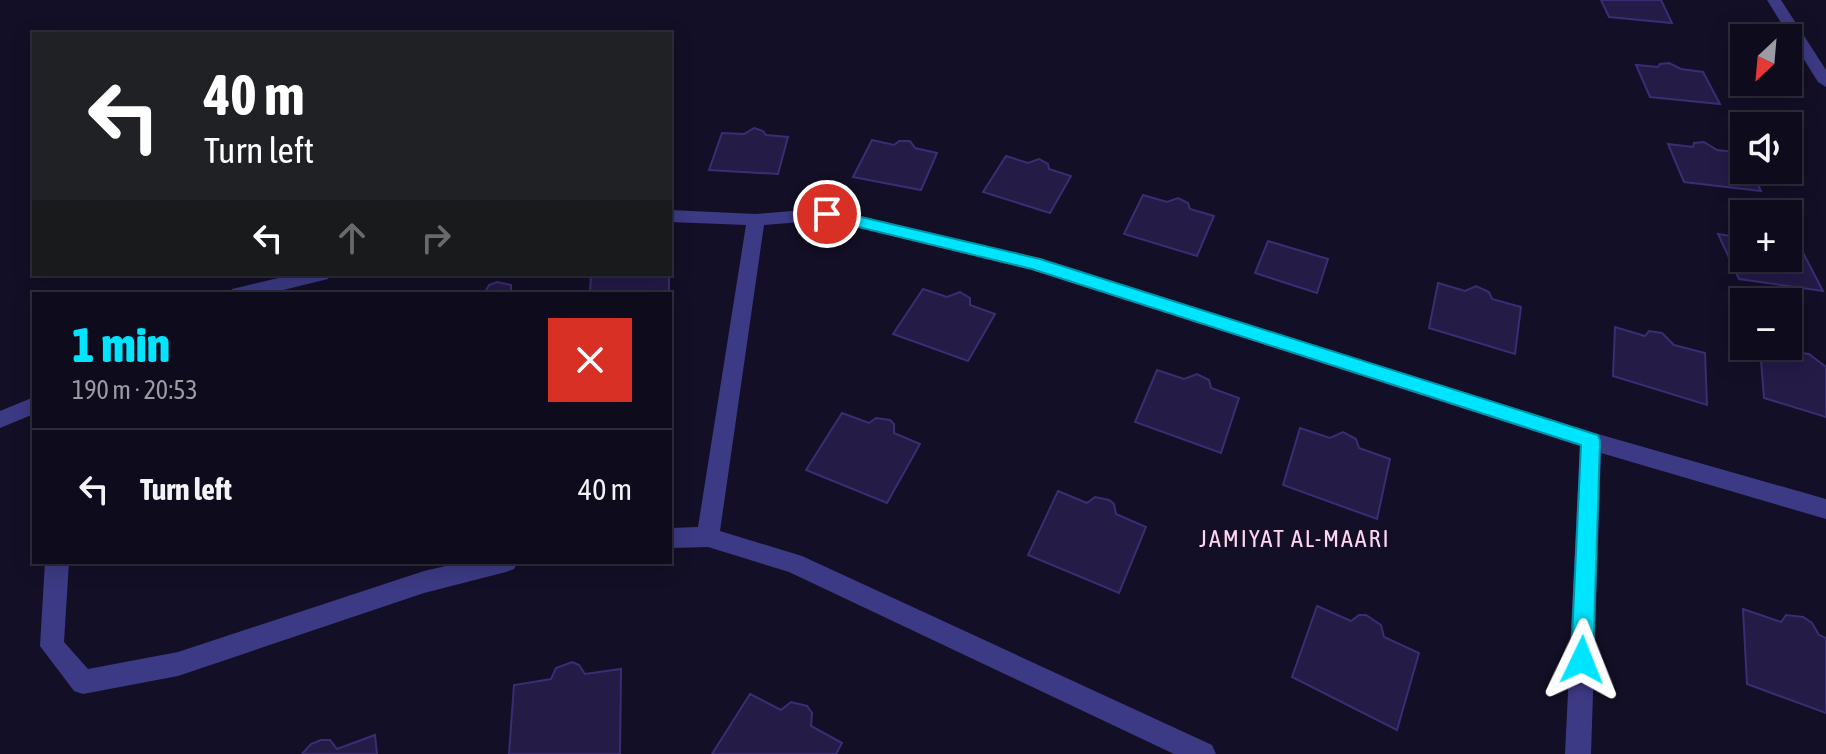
<!DOCTYPE html>
<html lang="en">
<head>
<meta charset="utf-8">
<style>
  :root { --surface:#0e0b1c; --page:#171425; --text:#f1f3f6; --muted:#9b9ba3; --line:#2e2b3b; --accent:#00e5ff }
  body { margin:0; font-family:"Asap Condensed",sans-serif; background:var(--page); color:var(--text); height:100vh; display:flex; flex-direction:column; font-size:30px; white-space:nowrap }
  * { box-sizing:border-box; margin:0 }
  p { font-size:26px; color:var(--muted) }
  .icon { flex:none; width:44px; height:44px; fill:none; stroke:currentColor; stroke-width:2; stroke-linecap:round; stroke-linejoin:round }
  .map { position:relative; flex:1; overflow:hidden }
  .details { position:absolute; left:32px; top:292px; width:640px; height:272px; display:flex; flex-direction:column; background:var(--surface); border-radius:0px; box-shadow:0 4px 20px #0003,0 0 0 2px var(--line) }
  .details>* { flex:none }
  .top-card { position:absolute; left:32px; top:32px; width:640px; height:244px; border-radius:0px; box-shadow:0 4px 20px #0003,0 0 0 2px var(--line); background:#202124; color:#fff; overflow:hidden }
  .needle { width:52px; rotate:206deg }
  .buttons { position:absolute; left:1730px; top:24px; display:grid; gap:16px }
  .buttons a { display:grid; place-items:center; width:72px; height:72px; border-radius:0px; background:var(--surface); box-shadow:0 4px 20px #0003,0 0 0 2px var(--line); font-size:40px }
  .pin { position:absolute; display:grid; place-items:center; width:68px; height:68px; color:#fff; margin:-34px; border:4px solid #fff; border-radius:50%; box-shadow:0 2px 8px #0007 }
  .me { position:absolute; width:88px; margin:-44px; rotate:2deg; stroke-linejoin:round; filter:drop-shadow(0 0 6px #0008) }
  .turn { display:flex; align-items:center; gap:28px; height:168px; padding:0 40px; font-size:36px }
  .turn .icon { width:104px; height:104px; stroke-width:2.5 }
  .turn b { display:block; font-size:56px; line-height:68px }
  .lanes { display:flex; align-items:center; height:76px; padding:0 40px; background:#0003; justify-content:center; gap:40px; direction:ltr }
  .lanes .off { opacity:.35 }
  .round { display:grid; place-items:center; flex:none; width:84px; height:84px; border-radius:0px; background:var(--page) }
  .summary { display:flex; align-items:center; justify-content:space-between; height:136px; padding:0 40px }
  h1 { font-size:48px; font-weight:800; line-height:60px; color:var(--accent) }
  ul { padding:0; list-style:none }
  li { display:flex; align-items:center; gap:24px; height:120px; padding:0 40px; border-top:2px solid var(--line) }
  li div { flex:1 }
  li b { display:block; font-size:30px }
  li em { font-style:normal }
  .map>svg:first-child { display:block }
</style>
</head>
<body>
<div class="map">
<svg width="1826" height="754" viewBox="0 0 1826 754">
  <rect width="100%" height="100%" fill="#130f26"/>
  <g fill="#241b47" stroke="#3b2d73" stroke-width="2">
    <polygon points="1601,0 1661,0 1672,23 1609,17"/>
    <polygon points="1669,63 1681,69 1703,72 1720,104 1650,97 1636,65 1658,67 1660,64"/>
    <polygon points="754,128 763,131 766,135 788,137 778,174 709,170 722,133 744,134"/>
    <polygon points="872,140 894,145 899,141 910,141 915,148 937,153 921,190 853,177"/>
    <polygon points="1704,142 1717,150 1742,153 1744,170 1751,170 1761,191 1684,182 1668,144 1693,147 1694,143"/>
    <polygon points="1006,156 1028,163 1039,159 1048,164 1049,169 1071,176 1050,213 983,192"/>
    <polygon points="1143,195 1167,202 1178,198 1188,203 1190,209 1214,216 1197,256 1124,234"/>
    <polygon points="1718,234 1744,238 1744,258 1788,258 1788,243 1799,245 1823,291 1739,279"/>
    <polygon points="1268,241 1328,259 1317,293 1255,273"/>
    <polygon points="591,274 669,274 669,294 590,294"/>
    <polygon points="497,282 511,285 511,294 484,294 489,285"/>
    <polygon points="1438,283 1465,291 1476,286 1489,292 1492,299 1521,307 1515,354 1429,328"/>
    <polygon points="923,289 947,297 960,292 970,298 970,305 995,314 968,361 893,334"/>
    <polygon points="1615,327 1645,336 1649,331 1662,333 1674,345 1705,353 1707,405 1613,376"/>
    <polygon points="1760,348 1791,357 1795,352 1809,354 1826,367 1826,417 1764,398"/>
    <polygon points="1157,370 1184,379 1197,374 1209,380 1211,388 1239,398 1221,453 1135,422"/>
    <polygon points="842,413 869,423 876,418 890,420 894,424 894,433 920,444 887,503 806,470"/>
    <polygon points="1300,428 1330,438 1343,432 1356,439 1359,448 1390,459 1377,519 1283,485"/>
    <polygon points="1058,491 1087,503 1095,497 1109,500 1114,504 1116,514 1146,527 1119,593 1028,555"/>
    <polygon points="1317,606 1351,621 1359,615 1366,615 1381,625 1384,637 1419,653 1397,730 1292,677"/>
    <polygon points="1743,609 1781,622 1786,615 1803,617 1812,623 1819,635 1826,638 1826,713 1747,684"/>
    <polygon points="572,662 579,665 585,674 621,669 620,754 509,754 514,685 551,679 556,668"/>
    <polygon points="750,694 781,710 791,702 807,706 812,713 811,726 842,743 836,754 712,754"/>
    <polygon points="375,735 377,754 302,754 311,744 321,740 330,740 337,749"/>
  </g>
  <g fill="none" stroke-linecap="round" stroke-linejoin="round">
    <g fill="#3d3a85" fill-rule="evenodd">
      <polygon points="1767,0 1781,0 1826,70 1826,87 1818,82"/>
      <polygon points="827,208 1034,258 1591,432 1826,499 1826,519 1601,453 1591,754 1565,754 1580,446 1032,270 827,220 764,225 720,531 802,556 1212,745 1216,754 1174,754 789,572 708,547 670,548 670,528 698,527 746,225 670,222 670,210 756,214"/>
      <polygon points="295,274 331,274 328,279 267,294 230,294 232,289"/>
      <polygon points="34,397 34,414 0,428 0,411"/>
      <polygon points="45,562 69,562 64,642 88,669 178,652 424,571 463,562 518,562 514,569 506,572 424,593 178,676 83,694 74,691 40,646"/>
    </g>
  </g>
  <polygon fill="#00e5ff" stroke="#0095a6" stroke-width="2" points="827,209 1040,259 1598,435 1600,441 1593,660 1590,668 1582,671 1574,668 1571,660 1581,445 1032,269 821,218 819,214"/>
  <g text-anchor="middle" stroke-width="6" stroke-linejoin="round" paint-order="stroke">
    <g font-size="24" letter-spacing="2" fill="#ffd6f0" stroke="#130f26">
      <text x="1295" y="547">JAMIYAT AL-MAARI</text>
    </g>
  </g>
</svg>
<div class="buttons">
<a><svg class="needle" viewBox="-14 -14 28 28"><path d="M0-13l5 13h-10z" fill="#e53935"/><path d="M0 13l5-13h-10z" fill="#9b9ba3"/></svg></a>
<a><svg class="icon" aria-label="sound" viewBox="0 0 24 24"><path d="M4 9h4l5-4v14l-5-4H4zM17 9q2 3 0 6"/></svg></a>
<a>+</a>
<a>−</a>
</div>
<div class="pin" style="left:827px;top:214px;background:#d93025"><svg class="icon" aria-label="arrive" viewBox="0 0 24 24"><path d="M6 21V4h12l-3 4 3 4H6"/></svg></div>
<svg class="me" style="left:1582px;top:660px" viewBox="-20 -20 40 40"><path d="M0-17L14 15 0 8-14 15z" fill="#00e5ff" stroke="#fff" stroke-width="4"/></svg>
<div class="top-card">
<div class="turn"><svg class="icon" aria-label="left" viewBox="0 0 24 24"><path d="M17 20v-9H6M10 6l-5 5 5 5"/></svg><div><b>40 m</b>Turn left</div></div>
<div class="lanes"><svg class="icon" aria-label="left" viewBox="0 0 24 24"><path d="M17 20v-9H6M10 6l-5 5 5 5"/></svg><svg class="icon off" aria-label="ahead" viewBox="0 0 24 24"><path d="M12 20V5M6 11l6-6 6 6"/></svg><svg class="icon off" aria-label="right" viewBox="0 0 24 24"><path d="M7 20v-9h11M14 6l5 5-5 5"/></svg></div>
</div>
<section class="details">
<div class="summary"><div><h1>1 min</h1><p>190 m · 20:53</p></div><a class="round" style="background:#d93025;color:#fff"><svg class="icon" aria-label="close" viewBox="0 0 24 24"><path d="M6 6l12 12M18 6L6 18"/></svg></a></div>
<ul>
<li><svg class="icon" aria-label="left" viewBox="0 0 24 24"><path d="M17 20v-9H6M10 6l-5 5 5 5"/></svg><div><b>Turn left</b></div><em>40 m</em></li>
</ul>
</section>
</div>
</body>
</html>
